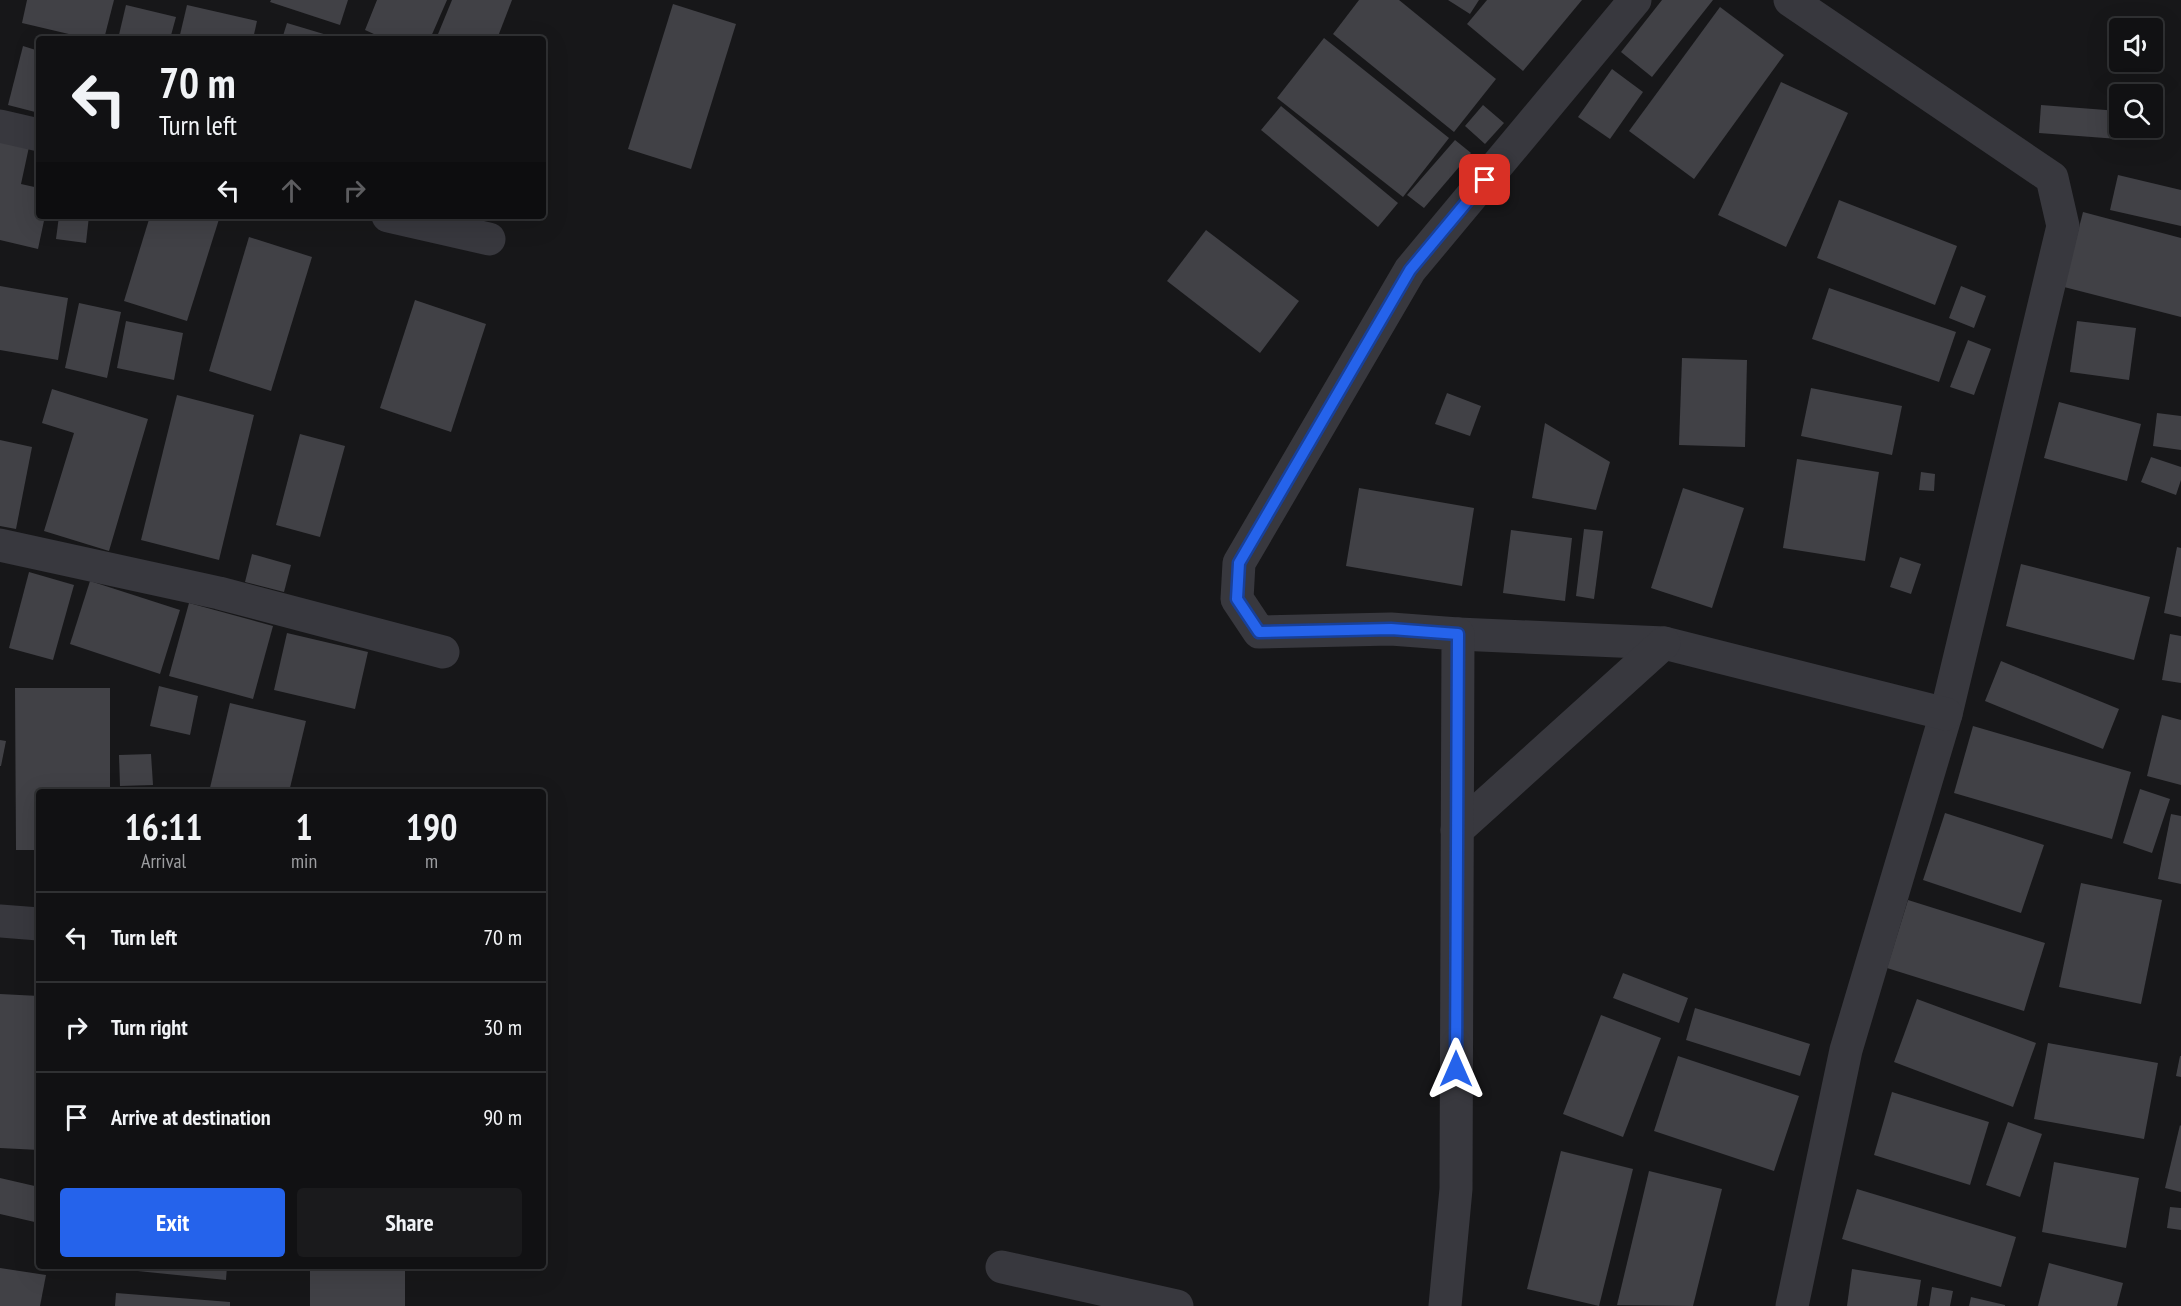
<!DOCTYPE html>
<html lang="en">
<head>
<meta charset="utf-8">
<style>
  :root { --surface:#111113; --page:#1a1a1c; --text:#f1f3f6; --muted:#9c9da0; --line:#303133; --accent:#2563eb }
  body { margin:0; font-family:"PT Sans Narrow",sans-serif; background:var(--page); color:var(--text); height:100vh; display:flex; flex-direction:column; font-size:22px; white-space:nowrap }
  * { box-sizing:border-box; margin:0 }
  p { font-size:20px; color:var(--muted) }
  .icon { flex:none; width:33px; height:33px; fill:none; stroke:currentColor; stroke-width:2; stroke-linecap:round; stroke-linejoin:round }
  .map { position:relative; flex:1; overflow:hidden }
  .details { position:absolute; left:36px; top:789px; width:510px; height:480px; display:flex; flex-direction:column; background:var(--surface); border-radius:6px; box-shadow:0 6px 24px #0002,0 0 0 2px var(--line) }
  .details>* { flex:none }
  .top-card { position:absolute; left:36px; top:36px; width:510px; height:183px; border-radius:6px; box-shadow:0 6px 24px #0002,0 0 0 2px var(--line); background:#111113; color:var(--text); overflow:hidden }
  .buttons { position:absolute; left:2109px; top:18px; display:grid; gap:12px }
  .buttons a { display:grid; place-items:center; width:54px; height:54px; border-radius:6px; background:var(--surface); box-shadow:0 6px 24px #0002,0 0 0 2px var(--line); font-size:30px }
  .pin { position:absolute; display:grid; place-items:center; width:51px; height:51px; color:#fff; margin:-26px; border-radius:12px; box-shadow:0 3px 9px #0006 }
  .me { position:absolute; width:66px; margin:-33px; rotate:0deg; stroke-linejoin:round; filter:drop-shadow(0 0 4px #0008) }
  .turn { display:flex; align-items:center; gap:21px; height:126px; padding:0 24px; font-size:27px }
  .turn .icon { width:78px; height:78px; stroke-width:2.5 }
  .turn b { display:block; font-size:42px; line-height:51px }
  .lanes { display:flex; align-items:center; height:57px; padding:0 24px; background:#0003; justify-content:center; gap:30px; direction:ltr }
  .lanes .off { opacity:.35 }
  .eta { display:flex; justify-content:space-evenly; align-items:center; height:102px; text-align:center }
  .eta b { font-size:36px; font-weight:800; line-height:42px }
  .action { display:flex; gap:12px; margin-top:auto; padding:12px 24px }
  .action a { flex:1; height:69px; border-radius:6px; background:var(--accent); color:#fff; font-size:24px; font-weight:800; line-height:69px; text-align:center }
  .action a+a { background:var(--page); color:var(--text) }
  ul { padding:0; list-style:none }
  li { display:flex; align-items:center; gap:18px; height:90px; padding:0 24px; border-top:2px solid var(--line) }
  li div { flex:1 }
  li b { display:block; font-size:22px }
  li em { font-style:normal }
  .map>svg:first-child { display:block }
</style>
</head>
<body>
<div class="map">
<svg width="2181" height="1306" viewBox="0 0 2181 1306">
  <rect width="100%" height="100%" fill="#171719"/>
  <g fill="#414146">
    <polygon points="27,0 114,0 104,39 90,39 22,23"/>
    <polygon points="271,0 348,0 340,25 270,2"/>
    <polygon points="377,0 447,0 430,39 385,39 365,30"/>
    <polygon points="452,0 512,0 497,39 436,39"/>
    <polygon points="1359,0 1399,0 1496,79 1454,132 1333,34"/>
    <polygon points="1448,0 1479,0 1470,14"/>
    <polygon points="1487,0 1582,0 1523,71 1467,24"/>
    <polygon points="1662,0 1713,0 1652,77 1621,52"/>
    <polygon points="673,4 736,24 691,169 628,149"/>
    <polygon points="126,5 176,17 170,39 118,39"/>
    <polygon points="187,5 257,21 253,39 179,39"/>
    <polygon points="1720,7 1784,55 1694,179 1629,131"/>
    <polygon points="287,23 337,38 337,39 282,39"/>
    <polygon points="1324,38 1449,138 1403,197 1277,98"/>
    <polygon points="23,46 39,51 39,113 8,105"/>
    <polygon points="1612,69 1643,92 1610,139 1578,117"/>
    <polygon points="1781,82 1848,113 1786,247 1718,215"/>
    <polygon points="1483,105 1504,123 1485,144 1465,126"/>
    <polygon points="2041,105 2119,111 2118,139 2039,133"/>
    <polygon points="1281,106 1398,203 1378,227 1261,130"/>
    <polygon points="0,140 29,147 21,184 39,188 39,216 45,216 38,249 0,240"/>
    <polygon points="1455,140 1471,153 1424,208 1407,195"/>
    <polygon points="2118,175 2181,190 2181,226 2110,210"/>
    <polygon points="1839,200 1957,246 1935,305 1817,258"/>
    <polygon points="2083,212 2181,238 2181,317 2064,287"/>
    <polygon points="59,216 89,216 86,243 56,239"/>
    <polygon points="150,216 220,216 187,321 124,301"/>
    <polygon points="1206,230 1299,301 1260,353 1167,281"/>
    <polygon points="249,237 312,257 271,391 209,371"/>
    <polygon points="0,286 68,298 58,360 0,350"/>
    <polygon points="1961,286 1986,296 1974,328 1949,318"/>
    <polygon points="1829,288 1956,332 1939,382 1812,339"/>
    <polygon points="415,300 486,324 451,432 380,408"/>
    <polygon points="79,303 121,312 107,378 65,368"/>
    <polygon points="126,321 183,333 174,380 117,368"/>
    <polygon points="2077,321 2136,328 2129,380 2070,372"/>
    <polygon points="1968,340 1991,349 1974,395 1950,387"/>
    <polygon points="1682,358 1747,360 1745,447 1679,445"/>
    <polygon points="1811,388 1902,406 1892,455 1801,436"/>
    <polygon points="52,389 148,419 109,551 44,531 74,433 42,423"/>
    <polygon points="1447,393 1481,406 1470,436 1435,424"/>
    <polygon points="177,395 254,415 219,560 141,540"/>
    <polygon points="2059,402 2141,424 2127,481 2044,458"/>
    <polygon points="2157,413 2181,416 2181,450 2153,446"/>
    <polygon points="1545,423 1610,462 1596,510 1532,498"/>
    <polygon points="300,434 345,446 320,537 276,525"/>
    <polygon points="0,440 32,447 16,529 0,526"/>
    <polygon points="2151,457 2181,467 2181,480 2176,495 2141,482"/>
    <polygon points="1797,459 1879,472 1865,561 1783,548"/>
    <polygon points="1921,472 1935,474 1934,491 1919,490"/>
    <polygon points="1359,488 1474,508 1462,586 1346,566"/>
    <polygon points="1683,488 1744,508 1712,608 1651,588"/>
    <polygon points="1584,529 1603,531 1594,599 1576,596"/>
    <polygon points="1511,530 1572,538 1565,601 1503,593"/>
    <polygon points="2177,547 2181,548 2181,617 2164,613"/>
    <polygon points="252,554 291,565 284,592 245,582"/>
    <polygon points="1900,557 1921,564 1911,594 1890,587"/>
    <polygon points="2021,564 2150,597 2134,660 2006,626"/>
    <polygon points="29,572 74,585 53,660 9,648"/>
    <polygon points="90,581 180,610 160,674 70,644"/>
    <polygon points="189,603 273,626 253,699 169,676"/>
    <polygon points="287,633 368,652 355,709 274,690"/>
    <polygon points="2170,634 2181,636 2181,683 2162,680"/>
    <polygon points="2001,661 2119,709 2103,749 1985,701"/>
    <polygon points="159,686 198,696 190,735 150,726"/>
    <polygon points="15,688 110,688 110,792 39,792 39,850 16,850"/>
    <polygon points="230,703 306,721 289,792 209,792"/>
    <polygon points="2162,715 2181,720 2181,785 2147,776"/>
    <polygon points="1973,726 2131,772 2112,839 1954,793"/>
    <polygon points="0,740 6,741 1,766 0,766"/>
    <polygon points="151,754 153,785 120,786 119,755"/>
    <polygon points="2140,789 2170,799 2152,853 2123,843"/>
    <polygon points="1945,813 2044,845 2021,913 1923,880"/>
    <polygon points="2171,814 2181,816 2181,884 2158,879"/>
    <polygon points="2081,883 2162,900 2141,1004 2059,987"/>
    <polygon points="1908,900 2045,943 2024,1011 1887,968"/>
    <polygon points="1623,973 1688,998 1679,1023 1613,998"/>
    <polygon points="0,994 39,996 39,1150 0,1148"/>
    <polygon points="1917,999 2036,1043 2013,1107 1894,1062"/>
    <polygon points="1695,1008 1810,1044 1800,1076 1686,1040"/>
    <polygon points="1601,1015 1661,1038 1623,1137 1563,1114"/>
    <polygon points="2048,1043 2158,1063 2144,1139 2034,1119"/>
    <polygon points="1678,1056 1799,1096 1774,1171 1654,1131"/>
    <polygon points="2180,1056 2181,1056 2181,1077 2176,1076"/>
    <polygon points="1892,1092 1989,1122 1970,1185 1874,1155"/>
    <polygon points="2008,1122 2042,1134 2020,1197 1986,1185"/>
    <polygon points="2180,1125 2181,1126 2181,1192 2165,1188"/>
    <polygon points="1561,1151 1633,1169 1599,1306 1527,1289"/>
    <polygon points="2054,1162 2139,1178 2126,1248 2042,1232"/>
    <polygon points="1649,1171 1722,1189 1693,1306 1617,1305"/>
    <polygon points="0,1178 39,1187 39,1223 0,1214"/>
    <polygon points="1857,1189 2016,1237 2001,1287 1842,1239"/>
    <polygon points="2170,1207 2181,1208 2181,1230 2167,1228"/>
    <polygon points="2049,1263 2123,1283 2117,1306 2038,1306"/>
    <polygon points="109,1266 227,1266 226,1280 108,1268"/>
    <rect x="310" y="1266" width="95" height="40"/>
    <polygon points="0,1268 46,1275 40,1306 0,1306"/>
    <polygon points="1852,1269 1921,1280 1917,1306 1847,1306"/>
    <polygon points="1932,1287 1953,1291 1950,1306 1929,1306"/>
    <polygon points="116,1293 230,1302 230,1306 115,1306"/>
    <polygon points="1971,1297 2005,1305 2005,1306 1969,1306"/>
  </g>
  <g fill="none" stroke-linecap="round" stroke-linejoin="round">
    <g stroke="#38383e" stroke-width="33">
      <polyline points="1790,0 2052,178 2063,226 1946,714 1846,1050 1792,1306"/>
      <polyline points="0,126 39,135"/>
      <polyline points="388,216 489,239"/>
      <polyline points="0,545 219,593 443,652"/>
      <polyline points="1458,634 1664,643 1946,714"/>
      <polyline points="1457,830 1664,643"/>
      <polyline points="0,921 39,924"/>
      <polyline points="1002,1267 1177,1306"/>
      <polyline points="1445,1306 1456,1189 1458,634 1391,629 1259,632 1237,599 1239,563 1410,270 1635,0"/>
    </g>
  </g>
  <g fill="none" stroke-linecap="round" stroke-linejoin="round">
    <defs>
      <polyline id="route" points="1456,1069 1458,634 1391,629 1259,632 1237,599 1239,563 1410,270 1485,180"/>
    </defs>
    <use href="#route" stroke="#184099" stroke-width="15"/>
    <use href="#route" stroke="#2563eb" stroke-width="10"/>
  </g>
</svg>
<div class="buttons">
<a><svg class="icon" aria-label="sound" viewBox="0 0 24 24"><path d="M4 9h4l5-4v14l-5-4H4zM17 9q2 3 0 6"/></svg></a>
<a><svg class="icon" aria-label="search" viewBox="0 0 24 24"><circle cx="10" cy="10" r="6"/><path d="M15 15l6 6"/></svg></a>
</div>
<div class="pin" style="left:1485px;top:180px;background:#d93025"><svg class="icon" aria-label="arrive" viewBox="0 0 24 24"><path d="M6 21V4h12l-3 4 3 4H6"/></svg></div>
<svg class="me" style="left:1456px;top:1069px" viewBox="-20 -20 40 40"><path d="M0-17L14 15 0 8-14 15z" fill="#2563eb" stroke="#fff" stroke-width="4"/></svg>
<div class="top-card">
<div class="turn"><svg class="icon" aria-label="left" viewBox="0 0 24 24"><path d="M17 20v-9H6M10 6l-5 5 5 5"/></svg><div><b>70 m</b>Turn left</div></div>
<div class="lanes"><svg class="icon" aria-label="left" viewBox="0 0 24 24"><path d="M17 20v-9H6M10 6l-5 5 5 5"/></svg><svg class="icon off" aria-label="ahead" viewBox="0 0 24 24"><path d="M12 20V5M6 11l6-6 6 6"/></svg><svg class="icon off" aria-label="right" viewBox="0 0 24 24"><path d="M7 20v-9h11M14 6l5 5-5 5"/></svg></div>
</div>
<section class="details">
<div class="eta">
<div><b>16:11</b><p>Arrival</p></div>
<div><b>1</b><p>min</p></div>
<div><b>190</b><p>m</p></div>
</div>
<ul>
<li><svg class="icon" aria-label="left" viewBox="0 0 24 24"><path d="M17 20v-9H6M10 6l-5 5 5 5"/></svg><div><b>Turn left</b></div><em>70 m</em></li>
<li><svg class="icon" aria-label="right" viewBox="0 0 24 24"><path d="M7 20v-9h11M14 6l5 5-5 5"/></svg><div><b>Turn right</b></div><em>30 m</em></li>
<li><svg class="icon" aria-label="arrive" viewBox="0 0 24 24"><path d="M6 21V4h12l-3 4 3 4H6"/></svg><div><b>Arrive at destination</b></div><em>90 m</em></li>
</ul>
<div class="action"><a>Exit</a><a>Share</a></div>
</section>
</div>
</body>
</html>
